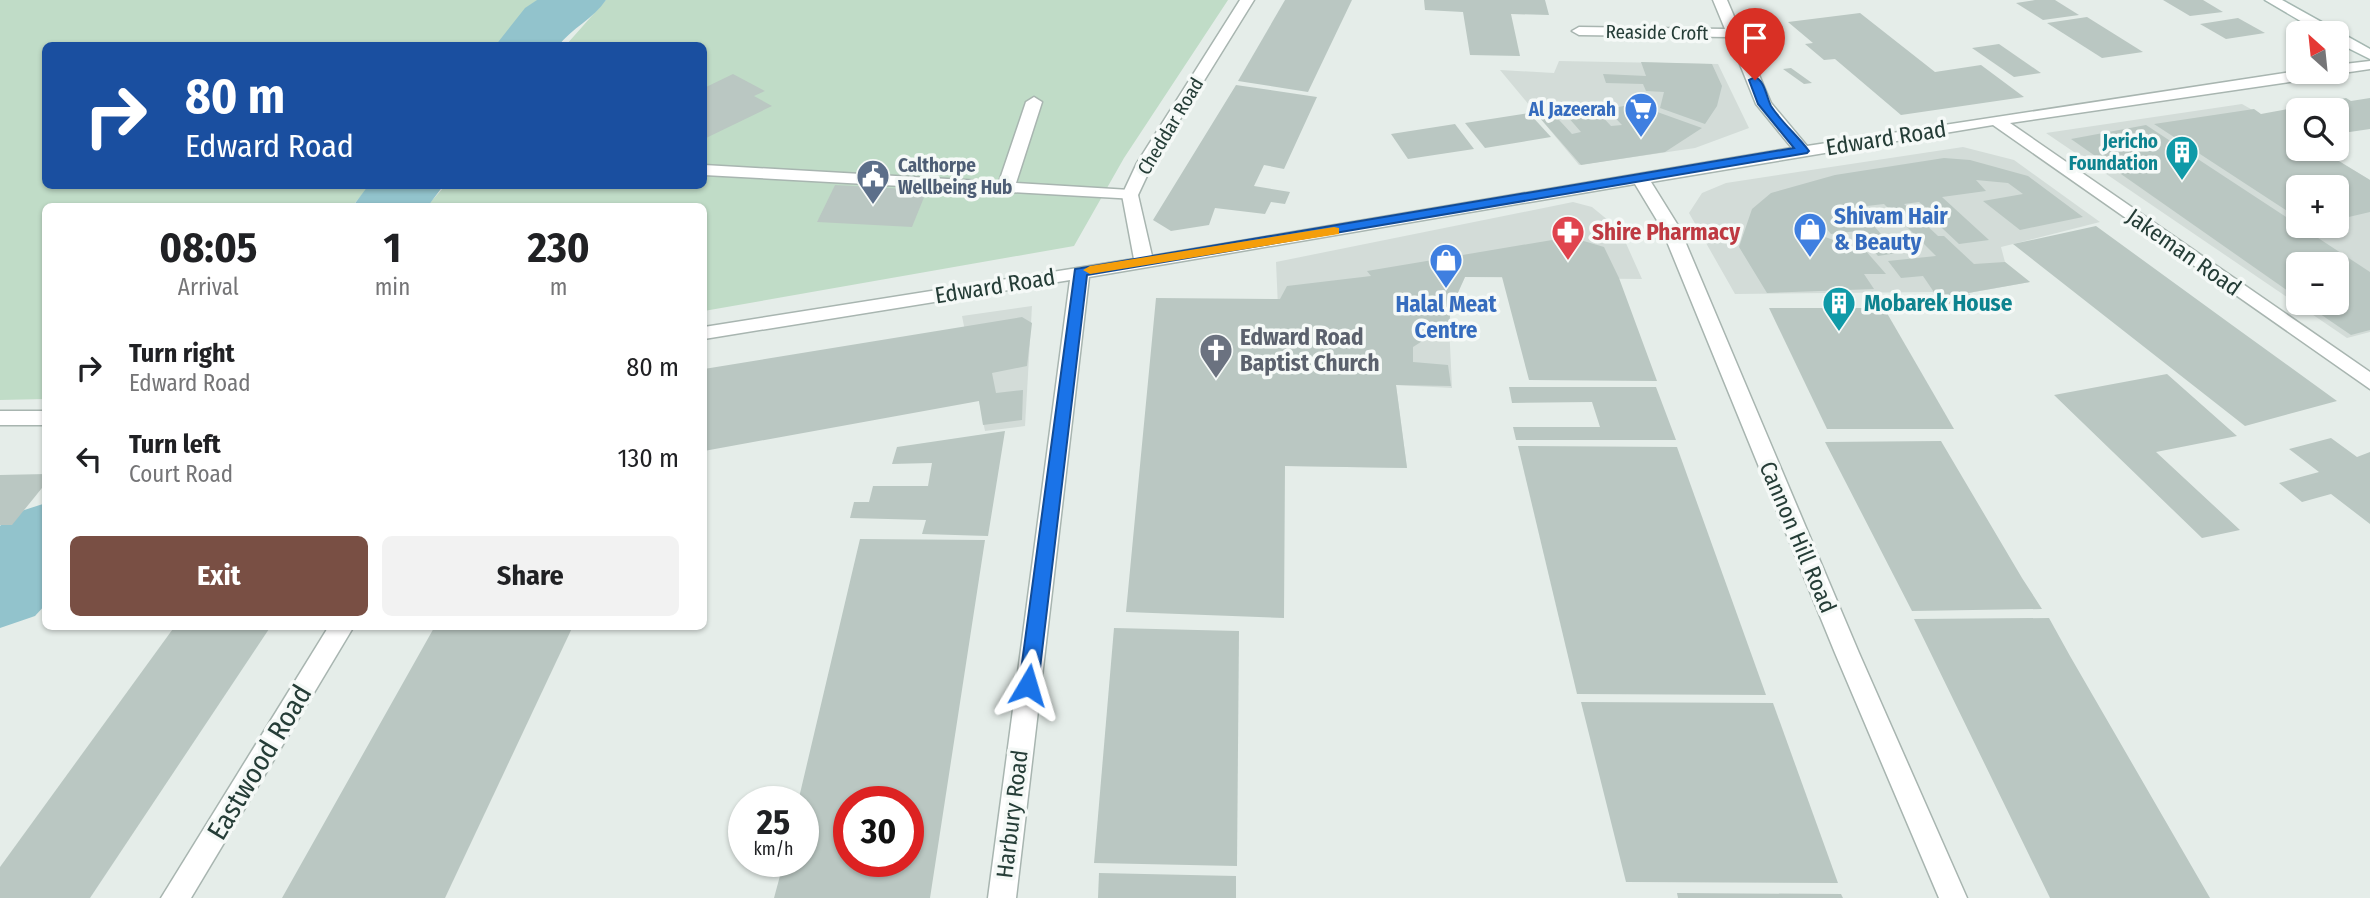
<!DOCTYPE html>
<html lang="en">
<head>
<meta charset="utf-8">
<style>
  :root { --surface:#fff; --page:#f2f2f2; --text:#202124; --muted:#757577; --accent:#794f44 }
  body { margin:0; font-family:"Fira Sans Condensed",sans-serif; background:var(--page); color:var(--text); height:100vh; display:flex; flex-direction:column; font-size:26px; white-space:nowrap }
  * { box-sizing:border-box; margin:0 }
  p { font-size:23px; color:var(--muted) }
  .icon { flex:none; width:38px; height:38px; fill:none; stroke:currentColor; stroke-width:2; stroke-linecap:round; stroke-linejoin:round }
  .map { position:relative; flex:1; overflow:hidden }
  .sheet { position:absolute; left:42px; top:203px; width:665px; height:427px; display:flex; flex-direction:column; background:var(--surface); border-radius:10px; box-shadow:0 2px 5px #0004 }
  .sheet>* { flex:none }
  .banner { position:absolute; left:42px; top:42px; width:665px; height:147px; border-radius:10px; box-shadow:0 2px 5px #0004; background:#1a4fa0; color:#fff; overflow:hidden }
  .needle { width:46px; rotate:333deg }
  .controls { position:absolute; left:2286px; top:21px; display:grid; gap:14px }
  .controls a { display:grid; place-items:center; width:63px; height:63px; border-radius:10px; background:var(--surface); box-shadow:0 2px 5px #0004; font-size:35px }
  .speed { position:absolute; left:728px; top:786px; display:flex; gap:14px; font-size:35px; font-weight:700; text-align:center }
  .speed>* { display:grid; place-content:center; width:91px; height:91px; border-radius:50%; background:var(--surface); box-shadow:0 2px 5px #0004; line-height:1 }
  .speed small { font-size:18px; font-weight:400 }
  .speed .limit { border:10px solid #d22; background:#fff; color:#111 }
  .pin { position:absolute; display:grid; place-items:center; width:60px; height:60px; color:#fff; margin:-72px -30px; border-radius:50% 50% 50% 0; rotate:-45deg; box-shadow:0 0 7px #0007 }
  .pin .icon { rotate:45deg }
  .me { position:absolute; width:77px; margin:-38px; rotate:7deg; stroke-linejoin:round; filter:drop-shadow(0 0 5px #0008) }
  .turn { display:flex; align-items:center; gap:24px; height:147px; padding:0 28px; font-size:32px }
  .turn .icon { width:91px; height:91px; stroke-width:2.5 }
  .turn b { display:block; font-size:49px; line-height:60px }
  .eta { display:flex; justify-content:space-evenly; align-items:center; height:119px; text-align:center }
  .eta b { font-size:42px; font-weight:700; line-height:49px }
  .button { display:flex; gap:14px; margin-top:auto; padding:14px 28px }
  .button a { flex:1; height:80px; border-radius:10px; background:var(--accent); color:#fff; font-size:28px; font-weight:700; line-height:80px; text-align:center }
  .button a+a { background:var(--page); color:var(--text) }
  ul { padding:0; list-style:none }
  li { display:flex; align-items:center; gap:21px; height:91px; padding:0 28px }
  li div { flex:1 }
  li b { display:block; font-size:26px }
  li em { font-style:normal }
  .map>svg:first-child { display:block }
</style>
</head>
<body>
<div class="map">
<svg width="2370" height="898" viewBox="0 0 2370 898">
  <rect width="100%" height="100%" fill="#e5ede9"/>
  <g fill="#d3dcd8" fill-rule="evenodd">
    <polygon points="1559,61 1718,64 1749,128 1695,148 1579,165 1500,70 1554,73"/>
    <path d="M2242 104 2298 136V149H2319L2370 180V332L2347 338 2046 133ZM2298 187H2336V226H2298ZM2298 264H2336V303H2298Z"/>
    <polygon points="1963,147 2014,160 2100,222 2001,247 2005,262 2030,282 1969,293 1976,302 1942,304 1933,292 1735,294 1689,213 1702,193 1726,183"/>
    <polygon points="1573,202 1592,207 1620,230 1642,279 1465,277 1451,308 1449,324 1452,388 1396,385 1407,468 1285,466 1276,262"/>
    <polygon points="1032,306 1025,426 985,431 962,316"/>
  </g>
  <g fill="#c0dcc7">
    <polygon points="0,0 548,0 519,20 496,45 46,46 46,186 370,186 352,206 46,206 45,399 0,400"/>
    <polygon points="606,0 1228,0 1124,158 1074,246 704,311 704,206 427,206 445,186 704,186 704,46 566,45"/>
  </g>
  <g fill="none" stroke-linecap="round" stroke-linejoin="round">
    <g fill="#92c3cc" fill-rule="evenodd">
      <path d="M537 0H606C593 19 572 28 558 46H495L525 8Z"/>
      <polygon points="368,186 443,186 428,206 353,206"/>
      <polygon points="46,503 46,604 35,616 0,628 0,526 12,514"/>
    </g>
  </g>
  <g fill="#bac7c2" fill-rule="evenodd">
    <polygon points="1285,0 1352,0 1308,92 1238,81"/>
    <polygon points="1424,0 1545,0 1549,15 1511,14 1520,56 1470,55 1463,12 1425,10"/>
    <polygon points="2035,0 2055,0 2079,15 2043,20 2016,3"/>
    <polygon points="2163,0 2203,0 2223,12 2190,16"/>
    <polygon points="1860,13 1935,72 1981,65 2024,97 1901,115 1835,59 1824,60 1805,44 1813,43 1788,22"/>
    <polygon points="2087,17 2143,52 2102,58 2047,23"/>
    <polygon points="2238,18 2265,33 2226,39 2200,24"/>
    <polygon points="1999,44 2041,73 2014,77 1972,48"/>
    <polygon points="1641,62 1712,64 1722,86 1717,106 1705,124 1660,108 1664,92 1646,91 1643,84 1606,83 1603,74 1646,76"/>
    <polygon points="1791,68 1812,83 1804,84 1783,69"/>
    <polygon points="733,74 765,91 754,96 772,106 704,139 704,88"/>
    <polygon points="1236,85 1317,97 1284,169 1264,165 1254,186 1290,192 1285,204 1271,202 1265,214 1215,208 1209,225 1171,231 1153,220"/>
    <polygon points="2346,98 2351,101 2370,98 2370,129 2336,134 2336,110 2298,110 2298,149 2319,149 2370,180 2370,212 2336,220 2336,187 2298,187 2298,218 2154,124 2254,109 2261,114"/>
    <polygon points="1635,104 1702,128 1665,152 1581,165 1533,110 1548,108 1572,134 1581,132 1567,116 1597,111 1611,126 1622,125 1607,109"/>
    <polygon points="1529,113 1551,137 1485,148 1465,123"/>
    <polygon points="1455,124 1474,149 1408,159 1391,134"/>
    <polygon points="2146,125 2370,272 2370,330 2351,335 2304,303 2336,303 2336,264 2298,264 2298,298 2071,139"/>
    <polygon points="1944,158 1970,160 2028,176 2083,217 2020,230 1983,201 2023,194 2008,183 1976,180 1986,191 1942,197 1989,240 1959,244 1925,212 1930,211 1919,202 1904,204 1938,236 1944,236 1974,264 2005,262 2030,282 1968,293 1976,302 1942,304 1923,276 1901,278 1888,261 1936,256 1884,204 1858,207 1897,253 1878,256 1857,231 1831,234 1818,219 1805,230 1848,245 1842,252 1865,250 1886,274 1864,274 1874,289 1767,293 1739,247 1752,209 1771,193 1835,175"/>
    <polygon points="835,185 927,190 912,227 817,222"/>
    <polygon points="2096,226 2232,325 2337,401 2245,426 2013,244"/>
    <polygon points="1570,237 1604,247 1619,278 1657,381 1529,380 1502,277 1465,277 1451,308 1449,324 1413,347 1413,362 1448,365 1451,386 1396,385 1407,468 1285,466 1284,618 1126,612 1156,298 1280,299 1287,286 1371,276 1367,271"/>
    <polygon points="1769,308 1884,308 1954,429 1827,429"/>
    <polygon points="1022,317 1032,323 1027,366 992,373 996,393 1023,390 1022,420 983,425 979,401 704,451 704,369"/>
    <polygon points="2167,374 2237,436 2156,452 2240,530 2202,538 2054,395"/>
    <polygon points="1509,387 1656,387 1676,440 1516,440 1513,427 1600,427 1592,402 1512,403"/>
    <polygon points="1005,431 988,536 922,534 926,520 850,518 854,502 869,502 873,486 928,486 932,463 892,464 897,447"/>
    <polygon points="2331,438 2357,457 2370,452 2370,524 2331,494 2302,502 2279,483 2319,472 2289,449"/>
    <polygon points="1941,441 2022,578 2042,609 1912,611 1825,442"/>
    <polygon points="1518,446 1677,447 1766,695 1577,694"/>
    <polygon points="46,474 46,483 12,525 0,525 0,475"/>
    <path d="M860 539 985 540 930 898H774L784 861H803V802H798ZM849 802H908V861H849Z"/>
    <polygon points="2049,618 2070,656 2210,898 2050,898 1914,619"/>
    <polygon points="175,626 271,626 90,898 0,898 0,867"/>
    <polygon points="435,626 573,626 445,898 282,898"/>
    <polygon points="1114,628 1239,631 1237,866 1094,863"/>
    <polygon points="1581,702 1773,703 1838,883 1626,882"/>
    <polygon points="1099,873 1236,876 1236,898 1098,898"/>
    <polygon points="1677,893 1841,894 1843,898 1678,898"/>
  </g>
  <g fill="none" stroke-linecap="round" stroke-linejoin="round">
    <defs>
      <polygon id="lane" points="1034,97 1042,102 1016,183 1130,190 1138,195 1136,199 704,175 704,165 999,182 1026,102"/>
      <g id="street">
        <polygon points="1240,0 1254,0 1153,163 1138,195 1152,256 1792,148 1756,104 1729,37 1579,35 1572,31 1579,27 1725,29 1713,0 1727,0 1771,103 1807,146 2298,71 2336,72 2336,65 2370,61 2370,69 2336,74 2330,72 2323,77 2010,123 2370,372 2370,389 1993,125 1651,182 1679,227 1859,653 1967,898 1939,898 1835,653 1661,227 1635,184 1089,277 1016,898 988,898 1070,280 704,339 704,327 1134,259 1122,195 1137,163"/>
        <rect x="0" y="411" width="46" height="14"/>
        <polygon points="329,626 354,626 191,898 161,898"/>
      </g>
      <polygon id="secondary" points="2265,0 2282,0 2370,49 2370,59 2336,42 2336,33 2321,33"/>
    </defs>
    <use href="#lane" stroke="#a8b5b0" stroke-width="3"/>
    <use href="#street" stroke="#a8b5b0" stroke-width="3"/>
    <use href="#secondary" stroke="#a4b7b1" stroke-width="3"/>
    <use href="#lane" fill="#fff" fill-rule="evenodd"/>
    <use href="#street" fill="#fff" fill-rule="evenodd"/>
    <use href="#secondary" fill="#fff" fill-rule="evenodd"/>
  </g>
  <path fill="#1a73e8" stroke="#114b97" stroke-width="2" d="M1755 77C1765 81 1766 96 1771 106 1782 123 1797 135 1809 151L1807 153 1087 275 1038 685 1035 690H1022L1019 685 1075 269 1794 148 1758 104 1749 80Z"/>
  <polygon fill="#f59e0b" points="1334,227 1339,228 1339,234 1090,274 1083,270 1090,266"/>
  <defs>
    <symbol id="supermarket-pin" viewBox="-11 -11 22 30"><path d="M0 17L-7.5 6A9.5 9.5 0 1 1 7.5 6Z" fill="#3f7fe0" stroke="#f5f9f7"/><path d="M-6-5.5h2.5l.6 2H6L4.5 2H-2.5L-4.4-4H-6ZM-1.5 3.2a1.3 1.3 0 1 0 .1 0ZM3 3.2a1.3 1.3 0 1 0 .1 0Z" fill="#fff"/></symbol>
    <symbol id="building-pin" viewBox="-11 -11 22 30"><path d="M0 17L-7.5 6A9.5 9.5 0 1 1 7.5 6Z" fill="#0f9aa8" stroke="#f5f9f7"/><path d="M-4-6H4V6H1V3H-1V6H-4ZM-2.5-4.3h1.7v1.8h-1.7ZM.8-4.3h1.7v1.8H.8ZM-2.5-1h1.7V.8h-1.7ZM.8-1h1.7V.8H.8Z" fill="#fff"/></symbol>
    <symbol id="civic-pin" viewBox="-11 -11 22 30"><path d="M0 17L-7.5 6A9.5 9.5 0 1 1 7.5 6Z" fill="#5c6f8a" stroke="#f5f9f7"/><path d="M-.6-6.5H3V-4.5H.6V-3L4-1V1h2V6H-6V1h2V-1L-.6-3ZM-1.2 2.5V6h2.4V2.5Z" fill="#fff"/></symbol>
    <symbol id="shop-pin" viewBox="-11 -11 22 30"><path d="M0 17L-7.5 6A9.5 9.5 0 1 1 7.5 6Z" fill="#3f7fe0" stroke="#f5f9f7"/><path d="M-5-2.5h2.3a2.7 3.5 0 0 1 5.4 0H5L5.5 6h-11ZM-1.5-2.5h3a1.5 2.3 0 0 0-3 0Z" fill="#fff"/></symbol>
    <symbol id="pharmacy-pin" viewBox="-11 -11 22 30"><path d="M0 17L-7.5 6A9.5 9.5 0 1 1 7.5 6Z" fill="#e0444e" stroke="#f5f9f7"/><path d="M-2-6h4v4h4v4h-4v4h-4v-4h-4v-4h4Z" fill="#fff"/></symbol>
    <symbol id="church-pin" viewBox="-11 -11 22 30"><path d="M0 17L-7.5 6A9.5 9.5 0 1 1 7.5 6Z" fill="#6b7280" stroke="#f5f9f7"/><path d="M-1.2-6h2.4v3.5h3.3v2.4h-3.3V6h-2.4V-.1h-3.3v-2.4h3.3Z" fill="#fff"/></symbol>
  </defs>
  <g fill-rule="evenodd">
    <use href="#supermarket-pin" x="1622" y="90" width="38" height="52"/>
    <use href="#building-pin" x="2163" y="133" width="38" height="52"/>
    <use href="#civic-pin" x="854" y="157" width="38" height="52"/>
    <use href="#shop-pin" x="1791" y="210" width="38" height="52"/>
    <use href="#pharmacy-pin" x="1549" y="213" width="38" height="52"/>
    <use href="#shop-pin" x="1427" y="241" width="38" height="52"/>
    <use href="#building-pin" x="1820" y="284" width="38" height="52"/>
    <use href="#church-pin" x="1197" y="331" width="38" height="52"/>
  </g>
  <g text-anchor="middle" stroke-width="7" stroke-linejoin="round" paint-order="stroke">
    <g font-size="19" fill="#253d37" stroke="#f5f9f7">
      <text transform="translate(1657 32) rotate(1)" y="7">Reaside Croft</text>
      <text transform="translate(1170 126) rotate(-59)" y="7">Cheddar Road</text>
    </g>
    <g font-size="19" font-weight="bold" fill="#366cbe" stroke="#f5f9f7" text-anchor="end">
      <text x="1616" y="116">Al Jazeerah</text>
    </g>
    <g font-size="19" font-weight="bold" fill="#0d838f" stroke="#f5f9f7" text-anchor="end">
      <text x="2158" y="148">Jericho<tspan x="2158" dy="22">Foundation</tspan></text>
    </g>
    <g font-size="19" font-weight="bold" fill="#4e5e75" stroke="#f5f9f7" text-anchor="start">
      <text x="898" y="172">Calthorpe<tspan x="898" dy="22">Wellbeing Hub</tspan></text>
    </g>
    <g font-size="23" fill="#253d37" stroke="#f5f9f7">
      <text transform="translate(1886 138) rotate(-9)" y="8">Edward Road</text>
      <text transform="translate(2184 252) rotate(35)" y="8">Jakeman Road</text>
      <text transform="translate(995 286) rotate(-9)" y="8">Edward Road</text>
      <text transform="translate(1798 537) rotate(67)" y="8">Cannon Hill Road</text>
      <text transform="translate(1012 814) rotate(-83)" y="8">Harbury Road</text>
    </g>
    <g font-size="23" font-weight="bold" fill="#366cbe" stroke="#f5f9f7" text-anchor="start">
      <text x="1834" y="224">Shivam Hair<tspan x="1834" dy="26">&amp; Beauty</tspan></text>
      <text x="1446" y="312" text-anchor="middle">Halal Meat<tspan x="1446" dy="26">Centre</tspan></text>
    </g>
    <g font-size="23" font-weight="bold" fill="#be3a42" stroke="#f5f9f7" text-anchor="start">
      <text x="1592" y="240">Shire Pharmacy</text>
    </g>
    <g font-size="23" font-weight="bold" fill="#0d838f" stroke="#f5f9f7" text-anchor="start">
      <text x="1864" y="311">Mobarek House</text>
    </g>
    <g font-size="23" font-weight="bold" fill="#5b616d" stroke="#f5f9f7" text-anchor="start">
      <text x="1240" y="345">Edward Road<tspan x="1240" dy="26">Baptist Church</tspan></text>
    </g>
    <g font-size="28" fill="#253d37" stroke="#f5f9f7">
      <text transform="translate(259 762) rotate(-59)" y="10">Eastwood Road</text>
    </g>
  </g>
</svg>
<div class="controls">
<a><svg class="needle" viewBox="-14 -14 28 28"><path d="M0-13l5 13h-10z" fill="#e53935"/><path d="M0 13l5-13h-10z" fill="#757577"/></svg></a>
<a><svg class="icon" aria-label="search" viewBox="0 0 24 24"><circle cx="10" cy="10" r="6"/><path d="M15 15l6 6"/></svg></a>
<a>+</a>
<a>−</a>
</div>
<div class="speed"><div>25<small>km/h</small></div><div class="limit">30</div></div>
<div class="pin" style="left:1755px;top:80px;background:#d93025"><svg class="icon" aria-label="arrive" viewBox="0 0 24 24"><path d="M6 21V4h12l-3 4 3 4H6"/></svg></div>
<svg class="me" style="left:1028px;top:685px" viewBox="-20 -20 40 40"><path d="M0-17L14 15 0 8-14 15z" fill="#1a73e8" stroke="#fff" stroke-width="4"/></svg>
<div class="banner">
<div class="turn"><svg class="icon" aria-label="right" viewBox="0 0 24 24"><path d="M7 20v-9h11M14 6l5 5-5 5"/></svg><div><b>80 m</b>Edward Road</div></div>
</div>
<section class="sheet">
<div class="eta">
<div><b>08:05</b><p>Arrival</p></div>
<div><b>1</b><p>min</p></div>
<div><b>230</b><p>m</p></div>
</div>
<ul>
<li><svg class="icon" aria-label="right" viewBox="0 0 24 24"><path d="M7 20v-9h11M14 6l5 5-5 5"/></svg><div><b>Turn right</b><p>Edward Road</p></div><em>80 m</em></li>
<li><svg class="icon" aria-label="left" viewBox="0 0 24 24"><path d="M17 20v-9H6M10 6l-5 5 5 5"/></svg><div><b>Turn left</b><p>Court Road</p></div><em>130 m</em></li>
</ul>
<div class="button"><a>Exit</a><a>Share</a></div>
</section>
</div>
</body>
</html>
